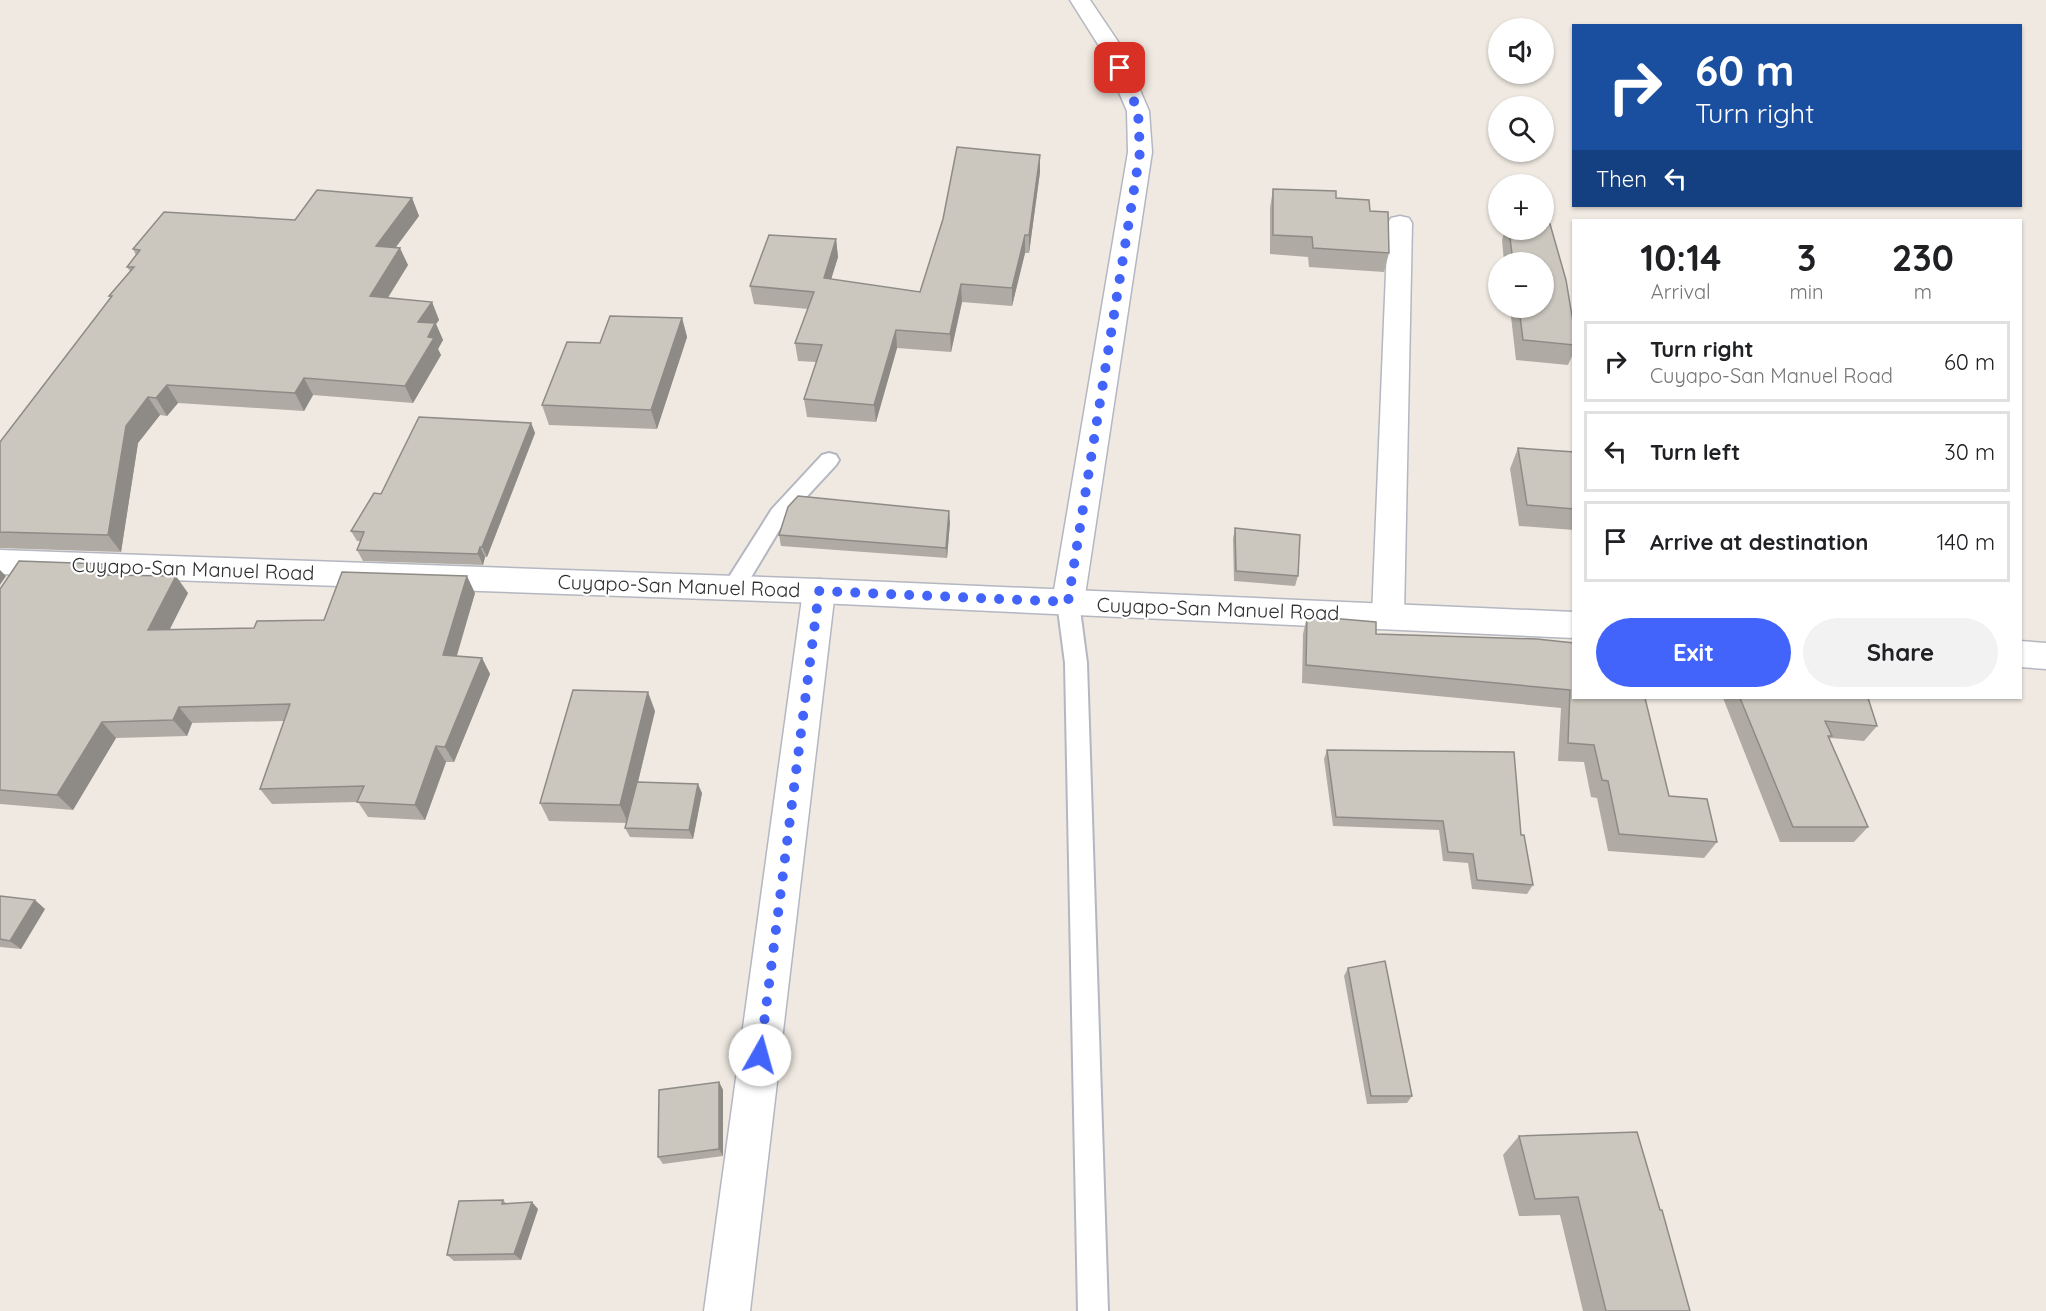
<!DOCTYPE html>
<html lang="en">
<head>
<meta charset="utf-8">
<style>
  :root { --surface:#fff; --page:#f2f2f2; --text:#202124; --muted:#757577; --line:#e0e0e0; --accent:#4264fb }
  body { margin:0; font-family:Quicksand,sans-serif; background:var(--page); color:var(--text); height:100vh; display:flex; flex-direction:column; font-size:22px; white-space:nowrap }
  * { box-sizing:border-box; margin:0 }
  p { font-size:20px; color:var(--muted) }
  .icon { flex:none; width:33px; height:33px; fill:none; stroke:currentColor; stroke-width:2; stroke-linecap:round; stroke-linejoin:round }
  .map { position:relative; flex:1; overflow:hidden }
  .panel { position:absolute; left:1572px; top:219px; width:450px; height:480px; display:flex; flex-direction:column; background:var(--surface); border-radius:0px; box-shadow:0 2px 4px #0004 }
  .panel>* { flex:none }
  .banner { position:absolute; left:1572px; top:24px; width:450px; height:183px; border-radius:0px; box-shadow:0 2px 4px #0004; background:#1a4fa0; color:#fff; overflow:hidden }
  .fabs { position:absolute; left:1488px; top:18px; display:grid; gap:12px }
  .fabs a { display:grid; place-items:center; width:66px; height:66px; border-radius:50%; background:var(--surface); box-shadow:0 2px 4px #0004; font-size:30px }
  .pin { position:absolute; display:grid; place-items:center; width:51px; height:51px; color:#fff; margin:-26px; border-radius:12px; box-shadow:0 3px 9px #0006 }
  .me { position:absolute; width:66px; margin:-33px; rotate:7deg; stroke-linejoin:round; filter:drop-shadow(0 0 4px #0008) }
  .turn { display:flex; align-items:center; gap:21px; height:126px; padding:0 24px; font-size:27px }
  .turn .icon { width:78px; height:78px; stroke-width:2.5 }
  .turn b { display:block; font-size:42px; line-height:51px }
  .then { display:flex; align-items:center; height:57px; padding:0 24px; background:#0003; gap:12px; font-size:22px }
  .eta { display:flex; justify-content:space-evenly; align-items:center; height:102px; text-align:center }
  .eta b { font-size:36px; font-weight:800; line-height:42px }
  .button { display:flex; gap:12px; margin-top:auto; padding:12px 24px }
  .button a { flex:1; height:69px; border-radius:36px; background:var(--accent); color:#fff; font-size:24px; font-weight:800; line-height:69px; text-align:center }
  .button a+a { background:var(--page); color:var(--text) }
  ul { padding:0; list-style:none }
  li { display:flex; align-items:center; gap:18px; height:81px; margin:0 12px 9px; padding:0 12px; border:3px solid var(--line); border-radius:0px }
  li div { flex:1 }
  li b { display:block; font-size:22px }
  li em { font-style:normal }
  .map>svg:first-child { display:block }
</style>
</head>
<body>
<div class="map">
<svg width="2046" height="1311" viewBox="0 0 2046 1311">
  <rect width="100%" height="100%" fill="#efe9e1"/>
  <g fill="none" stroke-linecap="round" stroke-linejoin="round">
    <defs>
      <g id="lane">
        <polygon points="829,453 836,455 839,460 836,465 786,519 741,594 733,596 725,594 722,588 772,509 822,455"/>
        <polygon points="1068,594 1076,596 1079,602 1087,663 1108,1311 1078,1311 1065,663 1057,602 1060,596"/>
      </g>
      <g id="street">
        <polygon points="1070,0 1090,0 1121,46 1149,111 1152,152 1084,602 1079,611 1068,614 1057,611 1052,602 1128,152 1127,111 1099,46"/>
        <polygon points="1400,216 1409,218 1412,223 1404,616 1399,625 1388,628 1377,625 1372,616 1388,223 1391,218"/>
        <polygon points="819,579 830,582 835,591 750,1311 704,1311 803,591 808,582"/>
      </g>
      <g id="secondary">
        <polygon points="0,550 819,579 1574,612 1574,638 819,603 0,574"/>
        <polygon points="2020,641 2046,643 2046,669 2020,667"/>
      </g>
    </defs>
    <use href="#lane" stroke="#b4b7c1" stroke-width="4"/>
    <use href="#street" stroke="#b4b7c1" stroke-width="3"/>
    <use href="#secondary" stroke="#b4b7c1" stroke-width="3"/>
    <use href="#lane" fill="#fff" fill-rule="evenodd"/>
    <use href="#street" fill="#fff" fill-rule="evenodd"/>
    <use href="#secondary" fill="#fff" fill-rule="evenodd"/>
  </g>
  <g fill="#afaba4">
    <polygon points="1040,172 1029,253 1025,253 1012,306 962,302 951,352 897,348 876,422 807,417 804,399 816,362 798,361 795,343 808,309 754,304 750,286 836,239 838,257 831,279 920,292"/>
    <polygon points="1273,189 1336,198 1370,211 1389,253 1384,272 1309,267 1308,257 1270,254 1270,208"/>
    <polygon points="412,198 419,216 396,247 408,265 388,298 432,302 439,320 436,324 443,340 438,349 441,355 413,403 313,395 304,411 178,403 167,416 160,415 138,443 121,552 0,548 0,442 111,298 109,296 130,271 127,267 136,255 133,249"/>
    <polygon points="1505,230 1544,230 1574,328 1574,352 1568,365 1516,360 1510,308 1544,308 1544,262 1504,262 1502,240"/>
    <polygon points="682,318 687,337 657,429 549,425 542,405 600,343"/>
    <polygon points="531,423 535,433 487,557 485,557 483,565 363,561 357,550 360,541 357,541 351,531 381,494"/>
    <polygon points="1518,448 1574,452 1574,530 1519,526 1510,469"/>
    <polygon points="950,522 947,558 781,546 779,535"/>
    <polygon points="1235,528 1298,576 1295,586 1234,581 1233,539"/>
    <polygon points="103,564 112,575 188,593 169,630 254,628 324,620 475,593 457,656 482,658 490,674 454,762 446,762 425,820 368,817 358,802 272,804 260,789 284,721 192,723 187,736 116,738 73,810 0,804 0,589"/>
    <polygon points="1307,616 1376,634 1537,639 1669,796 1717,842 1704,858 1608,851 1597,798 1591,797 1584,762 1558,761 1561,708 1302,683 1303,634"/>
    <polygon points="1723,698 1868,698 1877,726 1864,741 1831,738 1829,740 1868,827 1854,842 1780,842"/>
    <polygon points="655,711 638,782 702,793 693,839 630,837 625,828 627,823 549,821 540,803"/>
    <polygon points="1327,750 1521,835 1533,885 1527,894 1472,889 1468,863 1443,861 1439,830 1333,826 1324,759"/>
    <polygon points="0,896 45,909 21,949 0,947"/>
    <polygon points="1348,968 1412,1096 1407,1103 1367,1104 1344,976"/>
    <polygon points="719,1082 723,1090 723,1156 663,1164 658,1157"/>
    <polygon points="1519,1136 1690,1311 1583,1311 1560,1215 1519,1216 1503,1155"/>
    <polygon points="503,1200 506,1203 538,1209 521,1260 454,1261 447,1255"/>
  </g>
  <g fill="#8e8b86">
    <polygon points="1040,155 1040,172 1029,253 1029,235"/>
    <polygon points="412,198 419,216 384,263 376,246"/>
    <polygon points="1025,235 1025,253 1012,306 1012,288"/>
    <polygon points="836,239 838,257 826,296 824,278"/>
    <polygon points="400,248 408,265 378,313 370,296"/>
    <polygon points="961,284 962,302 951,352 950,334"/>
    <polygon points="432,302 439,320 436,324 443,340 438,349 441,355 413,403 405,386 418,322"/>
    <polygon points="682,318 687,337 657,429 651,410"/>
    <polygon points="896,330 897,348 876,422 874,405"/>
    <polygon points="304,378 313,395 304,411 295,393"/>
    <polygon points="167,385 178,403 167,416 156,398"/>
    <polygon points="148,397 160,415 138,443 121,552 108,535 126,426"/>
    <polygon points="531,423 535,433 487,557 482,547"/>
    <polygon points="949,511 950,522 947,558 946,548"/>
    <polygon points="480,547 485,557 483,565 478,554"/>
    <polygon points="103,564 116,580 101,575"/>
    <polygon points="0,570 6,576 0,585"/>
    <polygon points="176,576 188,593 161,647 148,630"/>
    <polygon points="467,576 475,593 452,671 443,655"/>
    <polygon points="482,658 490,674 454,762 445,747"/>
    <polygon points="648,692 655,711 628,823 620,805"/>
    <polygon points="179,707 192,723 187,736 173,720"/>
    <polygon points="102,722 116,738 73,810 57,795"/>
    <polygon points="436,746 446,762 425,820 415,805"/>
    <polygon points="698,784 702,793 693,839 689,830"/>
    <polygon points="35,900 45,909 21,949 10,941"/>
    <polygon points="719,1082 723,1090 723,1156 719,1149"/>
    <polygon points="532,1202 538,1209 521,1260 514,1254"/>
  </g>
  <g fill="#cbc7bf" stroke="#8e8b86" stroke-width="1.5">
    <polygon points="957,147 1040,155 1029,235 1025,235 1012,288 961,284 950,334 896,330 874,405 804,399 822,345 795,343 814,292 750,286 769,235 836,239 824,278 920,292 943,219"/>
    <polygon points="1273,189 1336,191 1336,198 1369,200 1370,211 1388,212 1389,253 1313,248 1312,237 1273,235"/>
    <polygon points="317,190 412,198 376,246 400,248 370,296 432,302 418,322 435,323 428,337 434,338 405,386 304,378 295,393 167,385 156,398 148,397 126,426 108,535 0,532 0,442 112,296 109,296 134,267 127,267 140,250 133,249 164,212 295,220"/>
    <polygon points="1544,223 1550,224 1566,280 1574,328 1574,345 1523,340 1519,308 1544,308 1544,262 1513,262 1509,230 1544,230"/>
    <polygon points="610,316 682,318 651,410 542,405 567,342 600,343"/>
    <polygon points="419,417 531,423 482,547 480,547 478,554 357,550 364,532 351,531 374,493 381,494"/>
    <polygon points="1518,448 1574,452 1574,509 1527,505"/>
    <polygon points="798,496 949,511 946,548 779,535 788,507"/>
    <polygon points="1235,528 1300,535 1298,576 1236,571"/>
    <polygon points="19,561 103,564 101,575 176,576 148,630 254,628 257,621 324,620 342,572 467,576 443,655 482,658 445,747 436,746 415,805 357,802 364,786 260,789 290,704 179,707 173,720 102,722 57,795 0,790 0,589"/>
    <polygon points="1307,616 1376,622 1376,634 1537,639 1574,643 1574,698 1645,698 1669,796 1707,799 1717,842 1619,834 1608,781 1602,780 1594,745 1568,743 1570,690 1306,665"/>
    <polygon points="573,690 648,692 620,805 540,803"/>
    <polygon points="1740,698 1868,698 1877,726 1825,721 1832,736 1828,736 1868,827 1793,827"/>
    <polygon points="1327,750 1514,752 1521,835 1524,835 1533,885 1477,880 1473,854 1448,852 1443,821 1336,817"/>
    <polygon points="637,782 698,784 689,830 625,828"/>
    <polygon points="0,896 35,900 10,941 0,939"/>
    <polygon points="1385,961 1412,1096 1371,1096 1348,968"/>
    <polygon points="719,1082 719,1149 658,1157 659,1090"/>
    <polygon points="1637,1132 1660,1210 1662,1210 1690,1311 1606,1311 1578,1197 1535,1199 1519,1136"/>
    <polygon points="503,1200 502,1204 532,1202 514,1254 447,1255 459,1201"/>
  </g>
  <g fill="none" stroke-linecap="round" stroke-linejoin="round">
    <polyline stroke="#4264fb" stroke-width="10" stroke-dasharray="0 18" points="760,1055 819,591 1068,602 1140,152 1138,111 1120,68"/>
  </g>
  <g text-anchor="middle" stroke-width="4.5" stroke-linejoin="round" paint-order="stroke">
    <g font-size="20" fill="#2e2e2e" stroke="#fff">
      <text transform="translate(193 569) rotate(2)" y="7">Cuyapo-San Manuel Road</text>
      <text transform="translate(679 586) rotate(2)" y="7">Cuyapo-San Manuel Road</text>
      <text transform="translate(1218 609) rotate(2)" y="7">Cuyapo-San Manuel Road</text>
    </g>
  </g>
</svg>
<div class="fabs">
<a><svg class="icon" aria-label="sound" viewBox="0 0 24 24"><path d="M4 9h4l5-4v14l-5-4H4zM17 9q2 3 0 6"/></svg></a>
<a><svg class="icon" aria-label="search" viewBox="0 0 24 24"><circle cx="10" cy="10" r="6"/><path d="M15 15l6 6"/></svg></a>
<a>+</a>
<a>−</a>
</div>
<div class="pin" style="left:1120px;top:68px;background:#d93025"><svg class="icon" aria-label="arrive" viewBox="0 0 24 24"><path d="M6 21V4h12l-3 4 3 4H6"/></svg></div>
<svg class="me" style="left:760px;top:1055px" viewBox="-20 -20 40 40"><circle r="19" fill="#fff"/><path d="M0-13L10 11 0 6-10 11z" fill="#4264fb"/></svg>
<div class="banner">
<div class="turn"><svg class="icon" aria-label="right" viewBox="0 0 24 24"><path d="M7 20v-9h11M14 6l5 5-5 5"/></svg><div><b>60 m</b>Turn right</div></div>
<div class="then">Then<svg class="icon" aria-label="left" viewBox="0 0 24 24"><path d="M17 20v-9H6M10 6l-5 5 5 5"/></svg></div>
</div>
<section class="panel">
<div class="eta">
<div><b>10:14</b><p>Arrival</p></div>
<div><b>3</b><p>min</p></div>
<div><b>230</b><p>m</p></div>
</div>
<ul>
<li><svg class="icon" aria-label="right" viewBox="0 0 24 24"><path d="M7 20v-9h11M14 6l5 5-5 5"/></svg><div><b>Turn right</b><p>Cuyapo-San Manuel Road</p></div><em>60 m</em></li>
<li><svg class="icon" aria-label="left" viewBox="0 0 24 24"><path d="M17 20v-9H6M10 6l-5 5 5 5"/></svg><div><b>Turn left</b></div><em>30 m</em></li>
<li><svg class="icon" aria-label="arrive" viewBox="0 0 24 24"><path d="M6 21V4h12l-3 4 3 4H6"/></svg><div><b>Arrive at destination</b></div><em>140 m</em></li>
</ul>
<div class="button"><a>Exit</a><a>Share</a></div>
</section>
</div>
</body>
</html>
